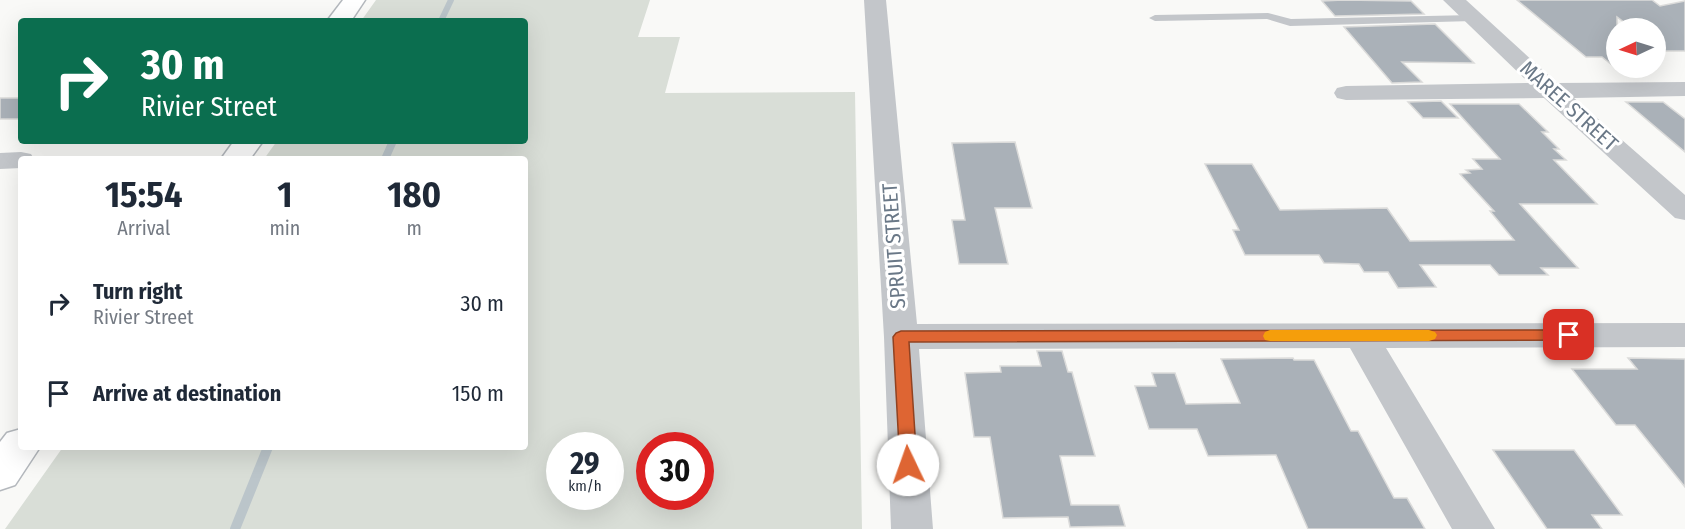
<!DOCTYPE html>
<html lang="en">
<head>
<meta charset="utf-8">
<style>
  :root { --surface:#fff; --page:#f6f6f7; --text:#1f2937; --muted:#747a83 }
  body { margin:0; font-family:"Fira Sans Condensed",sans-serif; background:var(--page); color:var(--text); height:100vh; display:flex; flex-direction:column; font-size:22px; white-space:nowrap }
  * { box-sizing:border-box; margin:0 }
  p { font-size:20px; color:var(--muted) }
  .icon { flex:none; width:33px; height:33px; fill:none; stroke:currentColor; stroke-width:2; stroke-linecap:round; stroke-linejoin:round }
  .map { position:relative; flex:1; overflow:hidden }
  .panel { position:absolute; left:18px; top:156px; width:510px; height:294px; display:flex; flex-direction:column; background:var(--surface); border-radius:6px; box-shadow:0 6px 24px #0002 }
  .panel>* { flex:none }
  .guide { position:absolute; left:18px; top:18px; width:510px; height:126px; border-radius:6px; box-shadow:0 6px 24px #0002; background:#0b6e4f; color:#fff; overflow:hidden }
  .needle { width:39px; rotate:266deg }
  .tools { position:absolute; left:1606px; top:18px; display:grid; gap:12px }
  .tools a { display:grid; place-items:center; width:60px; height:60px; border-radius:50%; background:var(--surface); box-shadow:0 6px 24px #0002; font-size:30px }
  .speed { position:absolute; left:546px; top:432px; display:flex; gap:12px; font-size:30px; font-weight:700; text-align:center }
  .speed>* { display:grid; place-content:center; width:78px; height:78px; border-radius:50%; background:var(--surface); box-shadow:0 6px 24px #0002; line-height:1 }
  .speed small { font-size:15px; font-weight:400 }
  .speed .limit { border:9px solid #d22; background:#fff; color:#111 }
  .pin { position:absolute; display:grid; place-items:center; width:51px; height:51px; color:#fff; margin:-26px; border-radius:12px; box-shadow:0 3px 9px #0006 }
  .me { position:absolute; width:66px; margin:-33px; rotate:357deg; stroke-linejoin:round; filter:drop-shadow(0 0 4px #0008) }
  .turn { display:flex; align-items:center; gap:21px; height:126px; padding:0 24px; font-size:27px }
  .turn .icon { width:78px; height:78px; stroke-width:2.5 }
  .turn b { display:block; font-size:42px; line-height:51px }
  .eta { display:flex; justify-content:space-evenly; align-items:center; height:102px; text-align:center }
  .eta b { font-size:36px; font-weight:700; line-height:42px }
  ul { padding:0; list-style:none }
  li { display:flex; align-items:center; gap:18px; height:90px; padding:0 24px }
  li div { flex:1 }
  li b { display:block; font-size:22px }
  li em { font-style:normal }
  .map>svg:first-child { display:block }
</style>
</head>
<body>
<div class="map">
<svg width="1685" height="529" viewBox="0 0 1685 529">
  <rect width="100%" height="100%" fill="#f9f9f7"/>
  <path fill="#d9ded7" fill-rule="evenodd" d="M376 0H650L638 37H680L665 93 855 92 862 529H5L63 447H525V159H264L277 141H525V21H361ZM560 446H610V496H560ZM650 446H700V496H650Z"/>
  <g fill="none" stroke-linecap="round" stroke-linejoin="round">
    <polyline stroke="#bbc5ca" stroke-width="6" points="441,21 451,0"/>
    <polyline stroke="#bbc5ca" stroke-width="8" points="385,159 393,141"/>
    <polyline stroke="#bbc5ca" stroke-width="10" points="235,529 268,447"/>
  </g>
  <g fill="#aab1b8" stroke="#dbdbda" stroke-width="1.5">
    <polygon points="1343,0 1411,1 1424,14 1335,16 1322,1"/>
    <polygon points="1517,0 1652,0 1660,6 1685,1 1685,51 1662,51 1656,46 1656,28 1632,28 1617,17 1617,69 1602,57 1586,57"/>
    <polygon points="1435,24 1474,63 1402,62 1422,82 1392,83 1344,27"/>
    <rect x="0" y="98" width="21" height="21"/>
    <polygon points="1441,101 1458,118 1423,118 1408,102"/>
    <polygon points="1626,102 1663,102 1685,119 1685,152"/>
    <polygon points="1450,104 1519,104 1548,132 1542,132 1559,149 1554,149 1566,160 1554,160 1597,204 1520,204 1578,268 1541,268 1548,275 1499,275 1490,265 1420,265 1436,287 1398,288 1388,272 1364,272 1359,264 1324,263 1319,255 1245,255 1233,230 1239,230 1205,164 1252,164 1280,210 1387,208 1410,241 1514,240 1490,211 1494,211 1460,174 1470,173 1466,170 1482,169 1473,159 1500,159"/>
    <polygon points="1015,142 1032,208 995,208 1008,264 959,264 952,220 965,220 952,143"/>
    <polygon points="1037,351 1062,351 1068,372 1072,372 1095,456 1060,456 1071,505 1119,505 1125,526 1070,527 1068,517 1003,518 990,437 974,437 965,373 1001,372 1000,366 1041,366"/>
    <polygon points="1293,358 1294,360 1314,360 1351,431 1358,431 1394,498 1407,498 1425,529 1308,529 1276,455 1208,456 1197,429 1149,429 1135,386 1156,386 1152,373 1175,373 1186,404 1240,403 1221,359"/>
    <polygon points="1628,358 1685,359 1685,487 1635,425 1616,425 1572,369 1637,369"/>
    <polygon points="1493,450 1574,450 1622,515 1592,515 1602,529 1547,529"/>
  </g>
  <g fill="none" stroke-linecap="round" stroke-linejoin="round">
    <defs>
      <g id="primary">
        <polygon points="343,0 365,0 351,21 327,21"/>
        <polygon points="234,141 263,141 250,159 221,159"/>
        <polygon points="21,429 21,447 40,447 15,485 0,490 0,442 7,433"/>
      </g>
    </defs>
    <use href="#primary" stroke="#b4b8bd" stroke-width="3"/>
    <polygon fill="#c3c6ca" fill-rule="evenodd" points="1268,13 1291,19 1473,15 1479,18 1473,21 1290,26 1267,19 1155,21 1149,18 1155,15"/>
    <g fill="#c3c6ca" fill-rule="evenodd">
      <polygon points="864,0 886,0 917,324 1685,323 1685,347 1386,348 1495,529 1452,529 1350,348 919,349 933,529 891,529 884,337"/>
      <polygon points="1443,0 1466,0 1557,83 1685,82 1685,96 1574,98 1685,195 1685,220 1675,218 1544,98 1346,100 1337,98 1334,93 1337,88 1346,86 1529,83"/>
      <polygon points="21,152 31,154 34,159 21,159 21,168 0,169 0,153"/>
    </g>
    <use href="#primary" fill="#fff" fill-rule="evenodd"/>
  </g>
  <polygon fill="#de6533" stroke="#904221" stroke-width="1.5" points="1569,330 1574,331 1576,335 1574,339 1569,340 909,342 917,465 914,470 908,472 902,470 900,465 893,337 896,333 901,331"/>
  <polygon fill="#f59e0b" points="1270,330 1429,330 1435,332 1437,335 1435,339 1429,341 1270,341 1265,340 1263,336 1265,332"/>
  <g text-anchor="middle" stroke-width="6" stroke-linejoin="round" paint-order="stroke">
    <g font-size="21" fill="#6a7887" stroke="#fff">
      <text transform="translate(1569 106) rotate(42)" y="7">MAREE STREET</text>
      <text transform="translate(894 246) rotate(-94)" y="7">SPRUIT STREET</text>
    </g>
  </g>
</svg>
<div class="tools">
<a><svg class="needle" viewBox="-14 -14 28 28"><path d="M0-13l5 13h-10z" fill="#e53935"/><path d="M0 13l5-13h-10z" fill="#747a83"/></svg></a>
</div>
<div class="speed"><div>29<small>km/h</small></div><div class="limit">30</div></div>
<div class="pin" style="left:1569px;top:335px;background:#d93025"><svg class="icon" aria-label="arrive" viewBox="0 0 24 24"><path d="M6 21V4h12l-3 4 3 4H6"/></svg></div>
<svg class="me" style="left:908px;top:465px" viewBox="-20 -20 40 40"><circle r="19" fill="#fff"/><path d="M0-13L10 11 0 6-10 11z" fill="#de6533"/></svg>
<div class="guide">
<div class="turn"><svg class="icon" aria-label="right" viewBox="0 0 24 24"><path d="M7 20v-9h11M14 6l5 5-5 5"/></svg><div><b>30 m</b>Rivier Street</div></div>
</div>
<section class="panel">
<div class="eta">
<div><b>15:54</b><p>Arrival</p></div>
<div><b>1</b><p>min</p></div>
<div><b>180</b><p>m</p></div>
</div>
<ul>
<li><svg class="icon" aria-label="right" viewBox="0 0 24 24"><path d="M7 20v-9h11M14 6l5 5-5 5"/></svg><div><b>Turn right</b><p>Rivier Street</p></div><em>30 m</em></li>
<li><svg class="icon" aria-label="arrive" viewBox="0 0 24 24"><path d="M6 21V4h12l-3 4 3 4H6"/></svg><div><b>Arrive at destination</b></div><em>150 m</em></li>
</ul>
</section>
</div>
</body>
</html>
